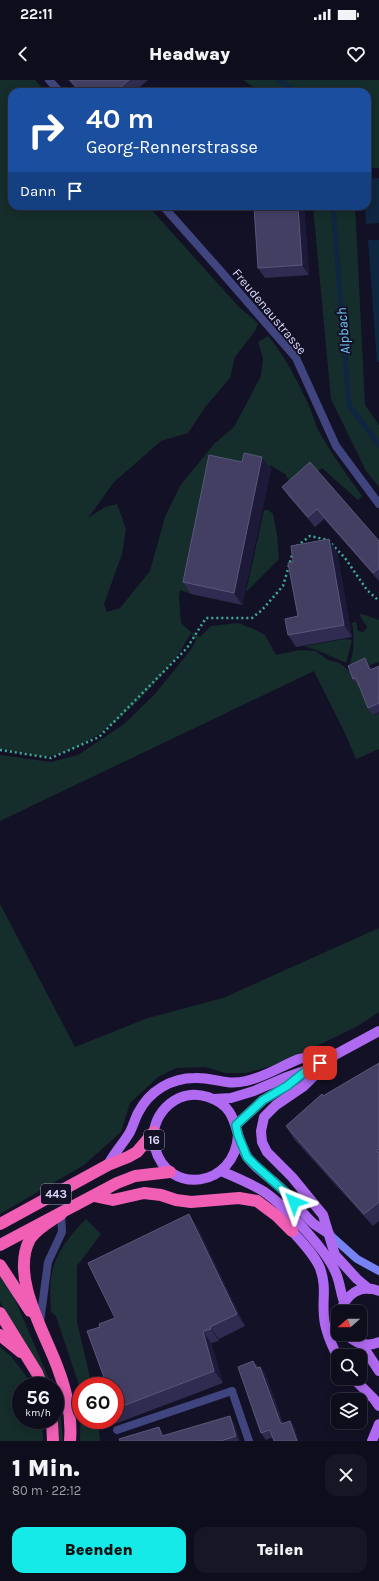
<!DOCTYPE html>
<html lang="de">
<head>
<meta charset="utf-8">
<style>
  :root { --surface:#0e0d1c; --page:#171625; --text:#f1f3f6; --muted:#9b9ca3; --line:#2e2d3b; --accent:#16eae8 }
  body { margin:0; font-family:Karla,sans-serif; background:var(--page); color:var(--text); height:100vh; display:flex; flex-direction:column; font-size:15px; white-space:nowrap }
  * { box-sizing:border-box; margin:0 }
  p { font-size:13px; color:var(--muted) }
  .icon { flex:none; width:22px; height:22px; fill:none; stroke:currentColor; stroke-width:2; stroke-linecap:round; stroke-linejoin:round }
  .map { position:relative; height:1361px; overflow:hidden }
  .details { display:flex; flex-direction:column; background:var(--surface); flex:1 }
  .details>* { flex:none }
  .hud { position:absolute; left:8px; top:8px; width:363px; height:122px; border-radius:12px; box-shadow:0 2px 10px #0003,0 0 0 1px var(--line); background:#1a4fa0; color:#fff; overflow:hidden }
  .needle { width:26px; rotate:250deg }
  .fabs { position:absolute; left:331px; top:1225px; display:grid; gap:8px }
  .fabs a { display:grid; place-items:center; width:36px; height:36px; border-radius:8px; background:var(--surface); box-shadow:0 2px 10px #0003,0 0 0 1px var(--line); font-size:20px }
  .speed { position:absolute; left:12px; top:1297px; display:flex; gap:8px; font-size:20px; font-weight:700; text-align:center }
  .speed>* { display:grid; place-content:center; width:52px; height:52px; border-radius:50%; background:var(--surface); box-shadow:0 2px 10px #0003,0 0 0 1px var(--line); line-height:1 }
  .speed small { font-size:10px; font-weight:400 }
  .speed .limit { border:6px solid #d22; background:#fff; color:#111 }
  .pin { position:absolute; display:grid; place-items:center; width:34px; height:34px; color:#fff; margin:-17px; border-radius:8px; box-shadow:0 2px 6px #0006 }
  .me { position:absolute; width:44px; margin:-22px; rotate:316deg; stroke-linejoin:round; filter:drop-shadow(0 0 3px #0008) }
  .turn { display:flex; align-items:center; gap:14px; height:84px; padding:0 12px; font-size:18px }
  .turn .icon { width:52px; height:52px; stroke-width:2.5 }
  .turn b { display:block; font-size:28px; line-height:34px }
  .then { display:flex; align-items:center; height:38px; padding:0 12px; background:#0003; gap:8px; font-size:15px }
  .round { display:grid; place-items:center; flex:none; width:42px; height:42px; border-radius:12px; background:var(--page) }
  .headline { display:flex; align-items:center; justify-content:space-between; height:68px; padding:0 12px }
  h1 { font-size:24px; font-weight:800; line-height:30px }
  .button { display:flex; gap:8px; margin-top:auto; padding:8px 12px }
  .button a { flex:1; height:46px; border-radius:12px; background:var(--accent); color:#111; font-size:16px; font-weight:800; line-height:46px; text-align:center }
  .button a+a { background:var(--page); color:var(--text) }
  .status { display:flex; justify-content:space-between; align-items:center; height:28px; padding:0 20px; background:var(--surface); direction:ltr }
  .status svg { height:11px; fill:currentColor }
  header { display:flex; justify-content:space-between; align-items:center; height:52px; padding:0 12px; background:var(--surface); font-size:18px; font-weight:800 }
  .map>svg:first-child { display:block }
</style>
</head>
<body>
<div class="status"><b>22:11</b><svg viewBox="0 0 49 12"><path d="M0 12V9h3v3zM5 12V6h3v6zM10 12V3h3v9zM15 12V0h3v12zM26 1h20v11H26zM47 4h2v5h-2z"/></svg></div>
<header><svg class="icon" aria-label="back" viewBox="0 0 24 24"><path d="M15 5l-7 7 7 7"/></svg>Headway<svg class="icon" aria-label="heart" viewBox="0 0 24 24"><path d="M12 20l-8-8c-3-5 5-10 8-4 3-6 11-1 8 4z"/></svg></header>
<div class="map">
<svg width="379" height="1361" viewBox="0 0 379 1361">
  <rect width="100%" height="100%" fill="#131125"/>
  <g fill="#152e2b">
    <path d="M0 0H35L46 12H12V126H148L239 227 258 243 255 251 235 277 230 298 206 326 188 353 161 361 114 402 88 438 105 427 117 424 126 449 122 474 104 524 107 532 120 528 150 491 165 437 180 406 214 364 234 347 261 296 263 278 258 262 268 256C285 276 297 300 308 324 313 334 315 346 321 355 333 376 348 396 362 416L358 420 322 388 317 392 290 402 285 394 270 385V389L191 514 180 510 179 517 181 543 192 553 200 557 211 546 238 543 254 549 265 555 276 575 300 570 316 571 328 580 340 583 352 594 369 623 373 635 379 633V669L356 679 344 651 314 591 0 741V675L51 682 78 675 124 644 155 614 192 568 196 560 191 553C185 563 179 575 171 584 143 618 94 671 48 676 38 677 12 671 0 669Z"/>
    <polygon points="243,0 379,0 379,88 367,88 367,12 277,12 256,9"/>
    <polygon points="313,126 355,126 365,325 379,345 379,407 366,391 331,319"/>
    <polygon points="264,430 268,430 273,434 277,455 279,479 246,512"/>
    <path d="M359 533 379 540V582L356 590 350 585C354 570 355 559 352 543L356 542 358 551 363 552 367 548 366 545 362 540Z"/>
    <polygon points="345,559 352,560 346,583 319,571 304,566"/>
    <polygon points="0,824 75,967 148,938 223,918 379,848 379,932 358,946 282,983 246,993 225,993 205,987 176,988 158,997 130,1023 121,1052 84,1085 0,1134"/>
    <path d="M86 1139 101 1154 77 1186V1242L92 1306H81V1340H98L100 1361H80L81 1311 56 1236 51 1232C50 1217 49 1199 54 1185 60 1167 73 1152 86 1139Z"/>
    <polygon points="0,1192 7,1201 52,1306 48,1306 0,1222"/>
    <polygon points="0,1267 11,1276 32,1304 33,1306 21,1306 21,1340 42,1340 43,1361 0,1361"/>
    <polygon points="55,1312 60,1328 63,1361 59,1361 59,1337 55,1326"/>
  </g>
  <g fill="#0f2640">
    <polygon points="379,98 379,143 366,144 365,126 367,126 367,99"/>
    <polygon points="368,160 379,160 379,282 377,282"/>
  </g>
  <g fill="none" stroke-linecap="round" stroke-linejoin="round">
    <g stroke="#0f2640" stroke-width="5">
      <polyline points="279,0 297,12"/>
      <polyline points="333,126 349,325 379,365"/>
    </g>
    <g stroke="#3bad9a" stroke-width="2.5" stroke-dasharray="2 3" stroke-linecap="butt">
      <polyline points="297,466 310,456 328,460 345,478 367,510 379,521"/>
      <polyline points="0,670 51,678 99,657 187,568 206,538 252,538 262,530 283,506 293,472"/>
    </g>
    <g stroke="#41457f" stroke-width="8">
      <polyline points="40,1242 48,1182 62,1152 61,1134"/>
      <polyline points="117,1350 232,1311"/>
    </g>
    <g stroke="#41457f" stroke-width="8">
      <polyline points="49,0 60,12"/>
      <polyline points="163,126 218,188 296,278 336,366 379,424"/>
      <polyline points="232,1311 249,1361"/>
    </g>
    <polyline stroke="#7883f3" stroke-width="8" points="329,1154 357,1179 379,1191"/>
    <g stroke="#b06af1" stroke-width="10">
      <polyline points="333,977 304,1006 276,1025 264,1037 261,1051 262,1062 267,1072 292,1097 323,1135 335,1175 357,1199 369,1209"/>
      <polyline points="214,1019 231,1018 254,1011 284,998 307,990 379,951"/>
      <polyline points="236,1045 263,1020 287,1006 301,995"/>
      <path d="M238 1055C235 1108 168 1116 155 1068 154 1063 153 1056 154 1050 157 1036 165 1025 179 1018 188 1014 199 1014 208 1017 242 1028 232 1056 248 1078 257 1090 272 1099 283 1110 294 1120 302 1134 314 1144 318 1147 324 1150 329 1154"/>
      <path d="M108 1085C114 1073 123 1064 130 1052 133 1046 135 1039 138 1033 149 1011 171 998 195 998 213 997 225 1006 246 1001 265 997 281 986 299 979 309 976 322 977 333 977"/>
      <path d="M221 1091C235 1097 250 1103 263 1111 284 1125 329 1172 337 1196 340 1204 341 1214 344 1222"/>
      <path d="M292 1151C302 1162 314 1174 320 1188 327 1208 322 1218 324 1237 325 1251 332 1265 338 1278"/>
      <path d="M340 1232C346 1215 360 1203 379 1211"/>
      <path d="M346 1254C355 1263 366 1268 379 1262"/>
      <polyline points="362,1265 379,1291"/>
      <polyline points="353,1298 374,1319 379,1326"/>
      <polyline points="372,1361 379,1344"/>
    </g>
    <g stroke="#f05fb4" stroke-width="12">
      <polyline points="94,1116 113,1120 144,1113 161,1115 176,1120 191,1122 239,1118 257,1121 277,1136 292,1151"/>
      <path d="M61 1134C51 1141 37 1148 30 1159 10 1196 44 1251 57 1286 66 1309 72 1337 70 1361"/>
      <polyline points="0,1144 108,1085 128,1077 137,1072 154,1052"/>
      <polyline points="0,1165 117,1103 135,1096 170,1092"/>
      <polyline points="0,1185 30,1231"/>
      <polyline points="0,1233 37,1293 42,1306"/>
      <polyline points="0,1255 21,1272"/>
      <polyline points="52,1340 53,1361"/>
    </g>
  </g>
  <g fill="#302c51">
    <polygon points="68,0 148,0 134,12 79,12"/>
    <polygon points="254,126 304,126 309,195 265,198 258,188"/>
    <polygon points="262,377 271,389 242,525 191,514 183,502 242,382"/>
    <polygon points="282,407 379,461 379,501 324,439 315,447 289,417"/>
    <polygon points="337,472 352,557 296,567 288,555 298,536"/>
    <polygon points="365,578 370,585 372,589 379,586 379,632 373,635 368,628 359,606 358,606 353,599"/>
    <polygon points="379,983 379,1141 373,1146 294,1059 286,1046 323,1016"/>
    <polygon points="197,1146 245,1246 219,1259 219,1261 211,1263 223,1303 115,1344 112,1340 115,1340 115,1306 105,1300 100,1247 115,1238"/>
    <polygon points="253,1281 258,1287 260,1287 265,1293 283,1343 290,1341 295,1348 273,1357 266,1360 261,1353"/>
    <polygon points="234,1343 240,1361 120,1361 164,1354 165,1356"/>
  </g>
  <g fill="#1d1938">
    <polygon points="298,126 304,126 309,195 302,185"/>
    <polygon points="262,377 271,389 242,525 234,513"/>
    <polygon points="329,459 337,472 352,557 344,545"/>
    <polygon points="365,578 370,585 375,596 370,590"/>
    <polygon points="189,1134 197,1146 245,1246 237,1234"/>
    <polygon points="210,1247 219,1259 219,1261 211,1249"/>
    <polygon points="203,1251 211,1263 223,1303 214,1291"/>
    <polygon points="260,1287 265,1293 285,1351 281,1344"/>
    <polygon points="230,1336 234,1343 240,1361 239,1361 236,1356"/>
    <polygon points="290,1341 295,1348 299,1361 297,1361"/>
    <polygon points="159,1347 164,1354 166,1361 162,1356"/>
  </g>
  <g fill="#423f63" stroke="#5a577b">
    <polygon points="70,0 129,0 115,12 81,12"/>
    <polygon points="254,126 298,126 302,185 258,188"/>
    <polygon points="244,373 262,377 234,513 183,502 209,375 242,382"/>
    <polygon points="310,382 379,461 379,488 373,493 317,429 308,437 282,407"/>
    <polygon points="329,459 344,545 288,555 285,539 298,536 288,483 293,482 291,466"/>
    <polygon points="365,578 370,590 379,586 379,623 368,628 356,598 353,599 348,586"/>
    <polygon points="379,983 379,1069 377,1071 379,1073 379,1122 364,1134 286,1046 322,1014 323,1016"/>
    <polygon points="189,1134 237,1234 210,1247 211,1249 203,1251 214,1291 115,1329 115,1306 97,1306 96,1303 105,1300 87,1251 100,1247 99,1244 115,1238 88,1183"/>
    <polygon points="253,1281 256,1288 260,1287 281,1344 290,1341 297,1361 274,1361 270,1350 261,1353 238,1287"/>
    <polygon points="230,1336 236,1356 221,1361 120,1361 119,1359 159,1347 162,1356"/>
  </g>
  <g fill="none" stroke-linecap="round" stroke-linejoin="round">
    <defs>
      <polyline id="route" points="294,1122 284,1111 255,1085 247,1077 238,1055 236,1045 263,1020 287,1006 307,990 320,983"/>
    </defs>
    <use href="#route" stroke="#0e9897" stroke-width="10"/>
    <use href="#route" stroke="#16eae8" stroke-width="7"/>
  </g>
  <g text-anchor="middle" stroke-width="4" stroke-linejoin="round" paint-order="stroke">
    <g fill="#131125" stroke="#9e9dbb" stroke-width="1">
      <rect x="144" y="1050" width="20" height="20" rx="3"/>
      <rect x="41" y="1104" width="30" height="20" rx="3"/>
    </g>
    <g font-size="12" font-weight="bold" fill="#d9d9fb">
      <text x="154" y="1064">16</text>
      <text x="56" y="1118">443</text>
    </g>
    <g font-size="13" fill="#d9d9fb" stroke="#131125">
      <text transform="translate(270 231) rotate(50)" y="5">Freudenaustrasse</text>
    </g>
    <g font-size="14" font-style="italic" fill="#70c4f2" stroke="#131125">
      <text transform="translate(343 251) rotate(-95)" y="5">Alpbach</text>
    </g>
  </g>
</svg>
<div class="fabs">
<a><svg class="needle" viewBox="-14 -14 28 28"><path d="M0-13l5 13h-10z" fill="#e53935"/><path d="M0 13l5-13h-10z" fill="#9b9ca3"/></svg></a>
<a><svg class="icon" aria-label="search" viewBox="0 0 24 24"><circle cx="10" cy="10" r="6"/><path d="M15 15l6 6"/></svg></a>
<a><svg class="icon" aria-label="layers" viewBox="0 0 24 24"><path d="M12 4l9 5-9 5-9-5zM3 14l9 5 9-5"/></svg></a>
</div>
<div class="speed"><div>56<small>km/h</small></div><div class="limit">60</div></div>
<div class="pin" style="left:320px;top:983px;background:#d93025"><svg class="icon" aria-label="arrive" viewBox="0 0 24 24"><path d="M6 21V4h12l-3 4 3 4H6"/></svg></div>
<svg class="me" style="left:294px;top:1122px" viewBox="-20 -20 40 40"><path d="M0-17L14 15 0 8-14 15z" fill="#16eae8" stroke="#fff" stroke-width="4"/></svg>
<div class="hud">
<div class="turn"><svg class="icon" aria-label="right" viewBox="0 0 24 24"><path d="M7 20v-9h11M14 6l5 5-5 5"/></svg><div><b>40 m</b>Georg-Rennerstrasse</div></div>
<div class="then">Dann<svg class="icon" aria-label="arrive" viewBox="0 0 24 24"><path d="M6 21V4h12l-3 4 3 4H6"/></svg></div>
</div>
</div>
<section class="details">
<div class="headline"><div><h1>1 Min.</h1><p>80 m · 22:12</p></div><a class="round"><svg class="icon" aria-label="close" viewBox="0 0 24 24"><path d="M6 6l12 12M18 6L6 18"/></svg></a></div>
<div class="button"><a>Beenden</a><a>Teilen</a></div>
</section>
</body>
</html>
